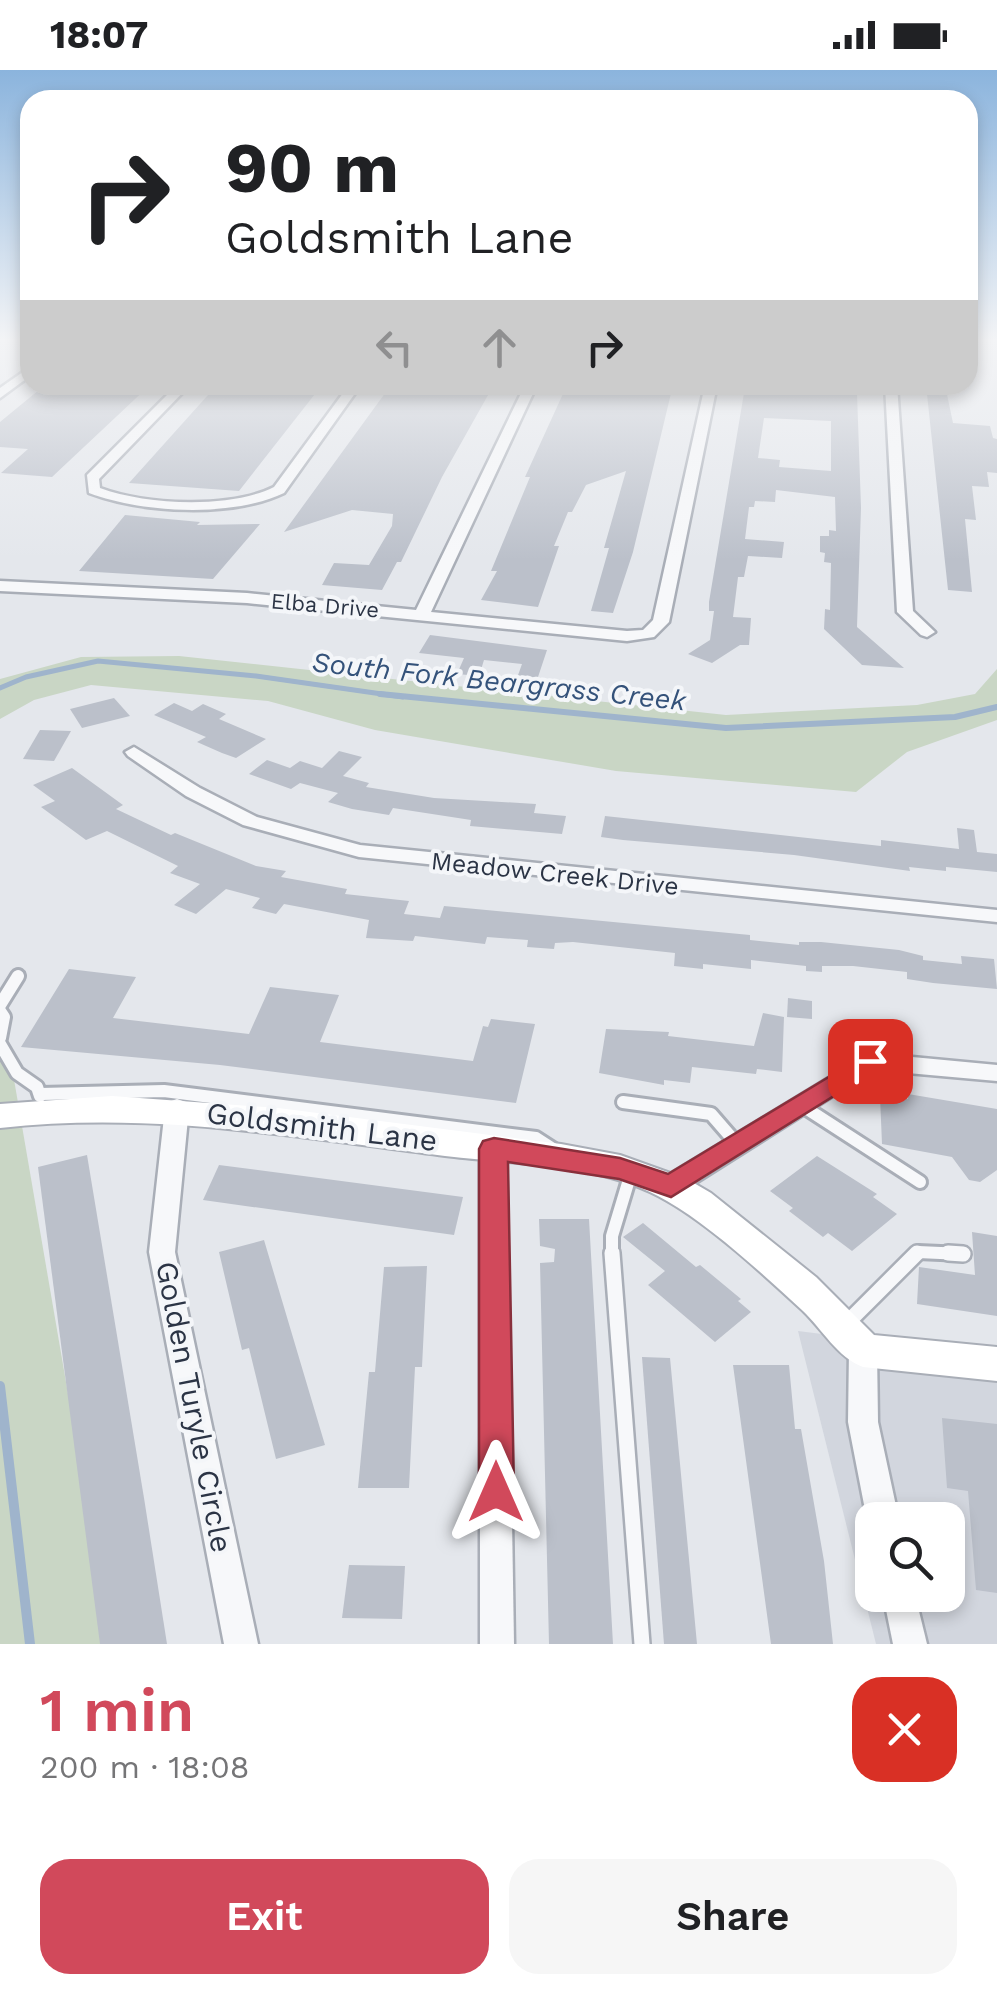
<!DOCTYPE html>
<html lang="en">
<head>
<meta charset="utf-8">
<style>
  :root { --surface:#fff; --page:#f6f6f6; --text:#202124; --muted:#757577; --accent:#d1495b }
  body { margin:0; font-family:"Work Sans",sans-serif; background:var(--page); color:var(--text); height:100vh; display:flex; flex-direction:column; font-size:38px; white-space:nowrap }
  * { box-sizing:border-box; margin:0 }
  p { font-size:32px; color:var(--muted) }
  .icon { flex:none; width:55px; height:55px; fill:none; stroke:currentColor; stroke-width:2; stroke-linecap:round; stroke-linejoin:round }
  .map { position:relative; height:1574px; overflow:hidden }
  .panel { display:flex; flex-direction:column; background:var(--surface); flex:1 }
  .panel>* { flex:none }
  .hud { position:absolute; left:20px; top:20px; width:958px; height:305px; border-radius:30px; box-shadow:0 5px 15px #0003; background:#fff; color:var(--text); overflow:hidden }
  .tools { position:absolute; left:855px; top:1432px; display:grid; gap:20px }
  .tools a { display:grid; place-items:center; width:110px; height:110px; border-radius:20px; background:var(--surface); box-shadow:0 5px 15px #0003; font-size:50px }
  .pin { position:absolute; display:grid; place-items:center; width:85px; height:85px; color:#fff; margin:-42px; border-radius:20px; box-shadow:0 5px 15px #0006 }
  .me { position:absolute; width:110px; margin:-55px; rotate:0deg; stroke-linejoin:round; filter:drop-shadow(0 0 8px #0008) }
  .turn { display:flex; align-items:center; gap:35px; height:210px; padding:0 40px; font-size:45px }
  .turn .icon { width:130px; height:130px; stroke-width:2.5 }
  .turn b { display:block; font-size:70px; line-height:85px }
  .lanes { display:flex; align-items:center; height:95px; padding:0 40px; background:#0003; justify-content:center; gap:50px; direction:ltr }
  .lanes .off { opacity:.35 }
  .round { display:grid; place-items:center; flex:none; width:105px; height:105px; border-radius:30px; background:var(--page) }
  .headline { display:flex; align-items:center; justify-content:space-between; height:170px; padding:0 40px }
  h1 { font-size:60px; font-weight:600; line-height:75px; color:var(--accent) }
  .action { display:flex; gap:20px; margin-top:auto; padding:20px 40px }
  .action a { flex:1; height:115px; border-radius:30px; background:var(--accent); color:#fff; font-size:40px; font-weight:600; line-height:115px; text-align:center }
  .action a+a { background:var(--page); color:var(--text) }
  .status { display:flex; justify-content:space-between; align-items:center; height:70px; padding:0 50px; background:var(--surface); direction:ltr }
  .status svg { height:28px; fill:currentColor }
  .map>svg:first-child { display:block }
</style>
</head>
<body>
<div class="status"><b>18:07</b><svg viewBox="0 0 49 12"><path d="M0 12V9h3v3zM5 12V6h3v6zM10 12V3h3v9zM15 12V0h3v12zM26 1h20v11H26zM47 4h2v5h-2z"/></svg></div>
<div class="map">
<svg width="997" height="1574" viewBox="0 0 997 1574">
  <rect width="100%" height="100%" fill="#e4e7ec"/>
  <path fill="#d2d6de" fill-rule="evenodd" d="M798 1261 997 1286V1574H876ZM872 1450H948V1525H872Z"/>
  <g fill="#c9d6c5">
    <polygon points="179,586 726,645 917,635 975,624 997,599 997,650 907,682 856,722 616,701 375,660 268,631 91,615 34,630 0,649 0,609 81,587"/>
    <polygon points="0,928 111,1574 0,1574"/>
  </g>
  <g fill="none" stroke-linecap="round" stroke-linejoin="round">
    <polyline stroke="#9fb4cc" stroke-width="5" points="0,618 26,607 98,591 256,606 403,627"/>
    <polyline stroke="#9fb4cc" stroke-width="6" points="380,624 726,658 955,647 997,637"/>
    <polyline stroke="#9fb4cc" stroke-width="10" points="0,1316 30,1574"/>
  </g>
  <g fill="#bbc0ca" fill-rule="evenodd">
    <polygon points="45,315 76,318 150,315 52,407 1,403 28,379 0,377 0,352"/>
    <polygon points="217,315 273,318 276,315 322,315 239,421 129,413"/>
    <polygon points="391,315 492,318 442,407 401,492 397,492 382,520 322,515 334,493 369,495 392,456 393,444 352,440 284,462"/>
    <polygon points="567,315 640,319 641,315 673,315 633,482 613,543 591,541 609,478 604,478 626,401 586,415 572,442 568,442 554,476 559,476 538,537 481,530 497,501 491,501 530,407 525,407"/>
    <polygon points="926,315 945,315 953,353 990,356 993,368 997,369 997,403 987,402 989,417 972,416 976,450 965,449 972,522 948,520"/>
    <path d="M745 317 857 323 861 438 857 557 904 598 862 595 824 559 825 539 830 540 831 493 824 492 825 483 820 482V466H829V460L836 461 835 427 776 420 775 432 755 431 754 437H749L745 469 784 472 782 488 748 486 744 507H738L733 547 751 548 749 575H740L712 593 688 584 710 570 714 541H709V532ZM764 348 831 351V401L779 397 780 390 758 388Z"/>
    <polygon points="125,445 200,452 197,455 260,454 213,509 79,501"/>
    <polygon points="430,565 547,580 537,610 517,608 522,594 484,590 479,606 457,604 464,588 419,583"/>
    <polygon points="114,628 130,646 82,658 70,639"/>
    <polygon points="174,633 192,641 203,634 226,644 219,649 266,669 236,688 222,683 197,672 206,667 154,645"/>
    <polygon points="40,660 71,661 54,691 23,689"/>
    <polygon points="339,681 362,687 343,706 369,713 366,717 434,728 536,734 534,743 566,746 562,764 470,756 471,750 393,738 389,745 352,739 328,732 338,723 300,713 291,719 249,704 267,690 290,698 300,691 322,698"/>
    <polygon points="72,698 123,735 116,739 171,765 175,763 256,796 286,801 281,807 347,819 345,824 409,831 404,844 440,848 444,836 750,865 750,870 799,875 799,872 821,872 899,880 923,886 923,890 962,894 961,886 994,889 997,919 933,913 907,909 907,902 853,896 822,896 822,902 806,901 806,896 751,890 751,899 703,894 703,899 674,896 675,883 573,872 555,873 554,879 527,877 528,870 487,867 485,874 415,866 413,871 366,868 369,850 284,834 276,844 252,838 260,828 226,819 196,844 174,835 200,814 170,803 178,796 107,761 86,770 41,737 55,731 33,715"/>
    <polygon points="605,746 881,776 881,770 959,779 957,758 974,760 977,782 997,784 997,802 946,797 946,801 909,797 910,801 794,785 623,770 601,767"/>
    <polygon points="69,899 136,907 113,948 249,964 270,917 339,925 320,972 473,991 483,956 488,957 491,949 535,954 516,1033 220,995 21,977"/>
    <polygon points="788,928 812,931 812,949 787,947"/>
    <polygon points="763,943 784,947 782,1002 757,999 756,1004 692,997 690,1013 664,1010 664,1015 599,1003 606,959 669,962 668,966 754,976"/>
    <polygon points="908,1024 997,1039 997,1100 980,1112 969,1110 952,1087 882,1074 880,1026 908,1029"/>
    <polygon points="87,1085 144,1428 167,1574 100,1574 38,1097"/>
    <polygon points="817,1086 877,1124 873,1127 897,1144 852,1181 828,1163 823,1167 789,1141 793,1138 770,1121"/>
    <polygon points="219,1095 463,1127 454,1165 203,1130"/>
    <polygon points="539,1149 589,1149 613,1574 549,1574 540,1193 554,1192 555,1179 540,1176"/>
    <polygon points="643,1153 696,1197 700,1195 741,1229 738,1231 751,1242 715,1272 648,1215 665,1201 623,1167"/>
    <polygon points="972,1162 997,1166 997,1246 917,1234 919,1197 975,1205"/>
    <polygon points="264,1170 325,1375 276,1389 249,1278 242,1280 219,1182"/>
    <polygon points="427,1196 422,1297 415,1297 409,1418 358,1418 369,1302 375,1302 384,1197"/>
    <polygon points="642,1287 670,1288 697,1574 664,1574"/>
    <polygon points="733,1295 789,1295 795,1359 801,1359 824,1491 833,1574 771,1574"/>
    <polygon points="942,1348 997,1354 997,1523 976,1520 968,1421 947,1418"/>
    <polygon points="349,1495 405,1496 402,1549 342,1548"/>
  </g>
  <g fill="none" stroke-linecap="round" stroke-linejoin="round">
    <defs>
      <g id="lane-far1">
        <polyline points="0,935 18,906"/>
        <polyline points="0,941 4,947 0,968"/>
        <polyline points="0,974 17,1003 37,1017 40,1026"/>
        <polyline points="41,1024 164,1021 536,1068 553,1079"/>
        <polyline points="623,1032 711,1044 737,1074"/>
        <polyline points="801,1035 920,1112"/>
        <polyline points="612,1186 612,1166 631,1103"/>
        <polyline points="914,1186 918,1182 963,1184"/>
      </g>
      <g id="lane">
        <polyline points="612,1183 642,1574"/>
        <polyline points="948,1183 963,1184"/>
        <polyline points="848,1252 917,1183"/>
      </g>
      <g id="street">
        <polygon points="30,297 30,306 0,328 0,318"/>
        <path d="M177 315H190L99 409 100 418C146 435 230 439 274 417L349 315H361L284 423C232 448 142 443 89 423L87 405Z"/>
        <polygon points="525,315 537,315 431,542 627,561 643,560 653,550 705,315 717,315 669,552 654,567 627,571 247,533 0,521 0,511 247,523 416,540"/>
        <polygon points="885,315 897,315 913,541 935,562 927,567 921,565 897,542"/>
        <polygon points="134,677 200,718 257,747 360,775 997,840 997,852 359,787 243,755 186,726 128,686 125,682"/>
        <polygon points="870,983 997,995 997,1011 874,1000 680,1123 671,1126 662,1123 658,1116 662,1109"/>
        <polygon points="177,1029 186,1032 189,1038 175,1182 258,1574 224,1574 149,1182 165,1038 168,1032"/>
        <polygon points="493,1070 502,1072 506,1079 514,1574 480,1574 480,1079 484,1072"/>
        <polygon points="863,1268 873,1271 877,1280 878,1352 899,1450 872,1450 872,1461 867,1450 848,1352 849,1280 853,1271"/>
        <polygon points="883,1525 915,1525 927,1574 893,1574"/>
      </g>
      <path id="secondary" d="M112 1026 278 1038 561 1074 620 1085 687 1109 711 1123 816 1207 874 1265 997 1277V1311L863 1297C838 1288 822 1259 803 1241 765 1206 711 1156 667 1131 602 1093 518 1095 445 1086 296 1067 151 1041 0 1058V1034Z"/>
    </defs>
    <use href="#lane-far1" stroke="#a9aeb7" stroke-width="18"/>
    <use href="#lane" stroke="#a9aeb7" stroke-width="20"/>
    <use href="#street" stroke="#a9aeb7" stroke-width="5"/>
    <use href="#secondary" stroke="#a9aeb7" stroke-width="4"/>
    <use href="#lane-far1" stroke="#f7f8fa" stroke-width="12"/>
    <use href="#lane" stroke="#f7f8fa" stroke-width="15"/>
    <use href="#street" fill="#f7f8fa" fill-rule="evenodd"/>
    <use href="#secondary" fill="#fff" fill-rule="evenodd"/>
  </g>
  <linearGradient id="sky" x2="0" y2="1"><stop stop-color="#8bb4dd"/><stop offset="0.55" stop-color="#f3f4f6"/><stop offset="1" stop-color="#f3f4f6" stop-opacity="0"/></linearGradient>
  <rect width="997" height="490" fill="url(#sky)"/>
  <polygon fill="#d1495b" stroke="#882f3b" stroke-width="2.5" points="870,982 879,985 883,991 879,998 671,1127 619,1109 508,1092 514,1422 509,1433 496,1438 484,1433 479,1422 479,1079 483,1071 494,1068 620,1088 668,1104"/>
  <g text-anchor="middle" stroke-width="8" stroke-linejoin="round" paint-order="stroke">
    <g font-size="22" fill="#2b3445" stroke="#f4f6f9">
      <text transform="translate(325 535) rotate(5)" y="8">Elba Drive</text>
    </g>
    <g font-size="25" fill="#2b3445" stroke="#f4f6f9">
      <text transform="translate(555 803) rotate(6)" y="9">Meadow Creek Drive</text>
    </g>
    <g font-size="28" font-style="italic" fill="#34527a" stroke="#f4f6f9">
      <text transform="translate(499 611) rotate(6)" y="10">South Fork Beargrass Creek</text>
    </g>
    <g font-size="30" fill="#2b3445" stroke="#f4f6f9">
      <text transform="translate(322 1057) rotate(7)" y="10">Goldsmith Lane</text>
      <text transform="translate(194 1337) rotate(79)" y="10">Golden Turyle Circle</text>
    </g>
  </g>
</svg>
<div class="tools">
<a><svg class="icon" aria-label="search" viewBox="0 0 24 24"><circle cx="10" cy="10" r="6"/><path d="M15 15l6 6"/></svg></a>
</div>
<div class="pin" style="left:870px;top:991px;background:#d93025"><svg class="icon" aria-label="arrive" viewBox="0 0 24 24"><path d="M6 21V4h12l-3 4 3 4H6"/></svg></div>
<svg class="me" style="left:496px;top:1422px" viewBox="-20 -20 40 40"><path d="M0-17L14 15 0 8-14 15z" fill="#d1495b" stroke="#fff" stroke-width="4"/></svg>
<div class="hud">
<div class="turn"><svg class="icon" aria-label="right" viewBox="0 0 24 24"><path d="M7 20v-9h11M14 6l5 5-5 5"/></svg><div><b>90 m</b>Goldsmith Lane</div></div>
<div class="lanes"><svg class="icon off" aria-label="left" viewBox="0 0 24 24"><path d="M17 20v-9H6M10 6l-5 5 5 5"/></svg><svg class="icon off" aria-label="ahead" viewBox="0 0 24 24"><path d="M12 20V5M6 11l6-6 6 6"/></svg><svg class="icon" aria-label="right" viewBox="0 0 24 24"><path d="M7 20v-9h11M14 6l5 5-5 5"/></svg></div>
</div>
</div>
<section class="panel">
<div class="headline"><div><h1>1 min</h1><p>200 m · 18:08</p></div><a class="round" style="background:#d93025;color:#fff"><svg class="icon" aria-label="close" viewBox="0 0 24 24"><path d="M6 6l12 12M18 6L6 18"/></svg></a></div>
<div class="action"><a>Exit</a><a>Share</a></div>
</section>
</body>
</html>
